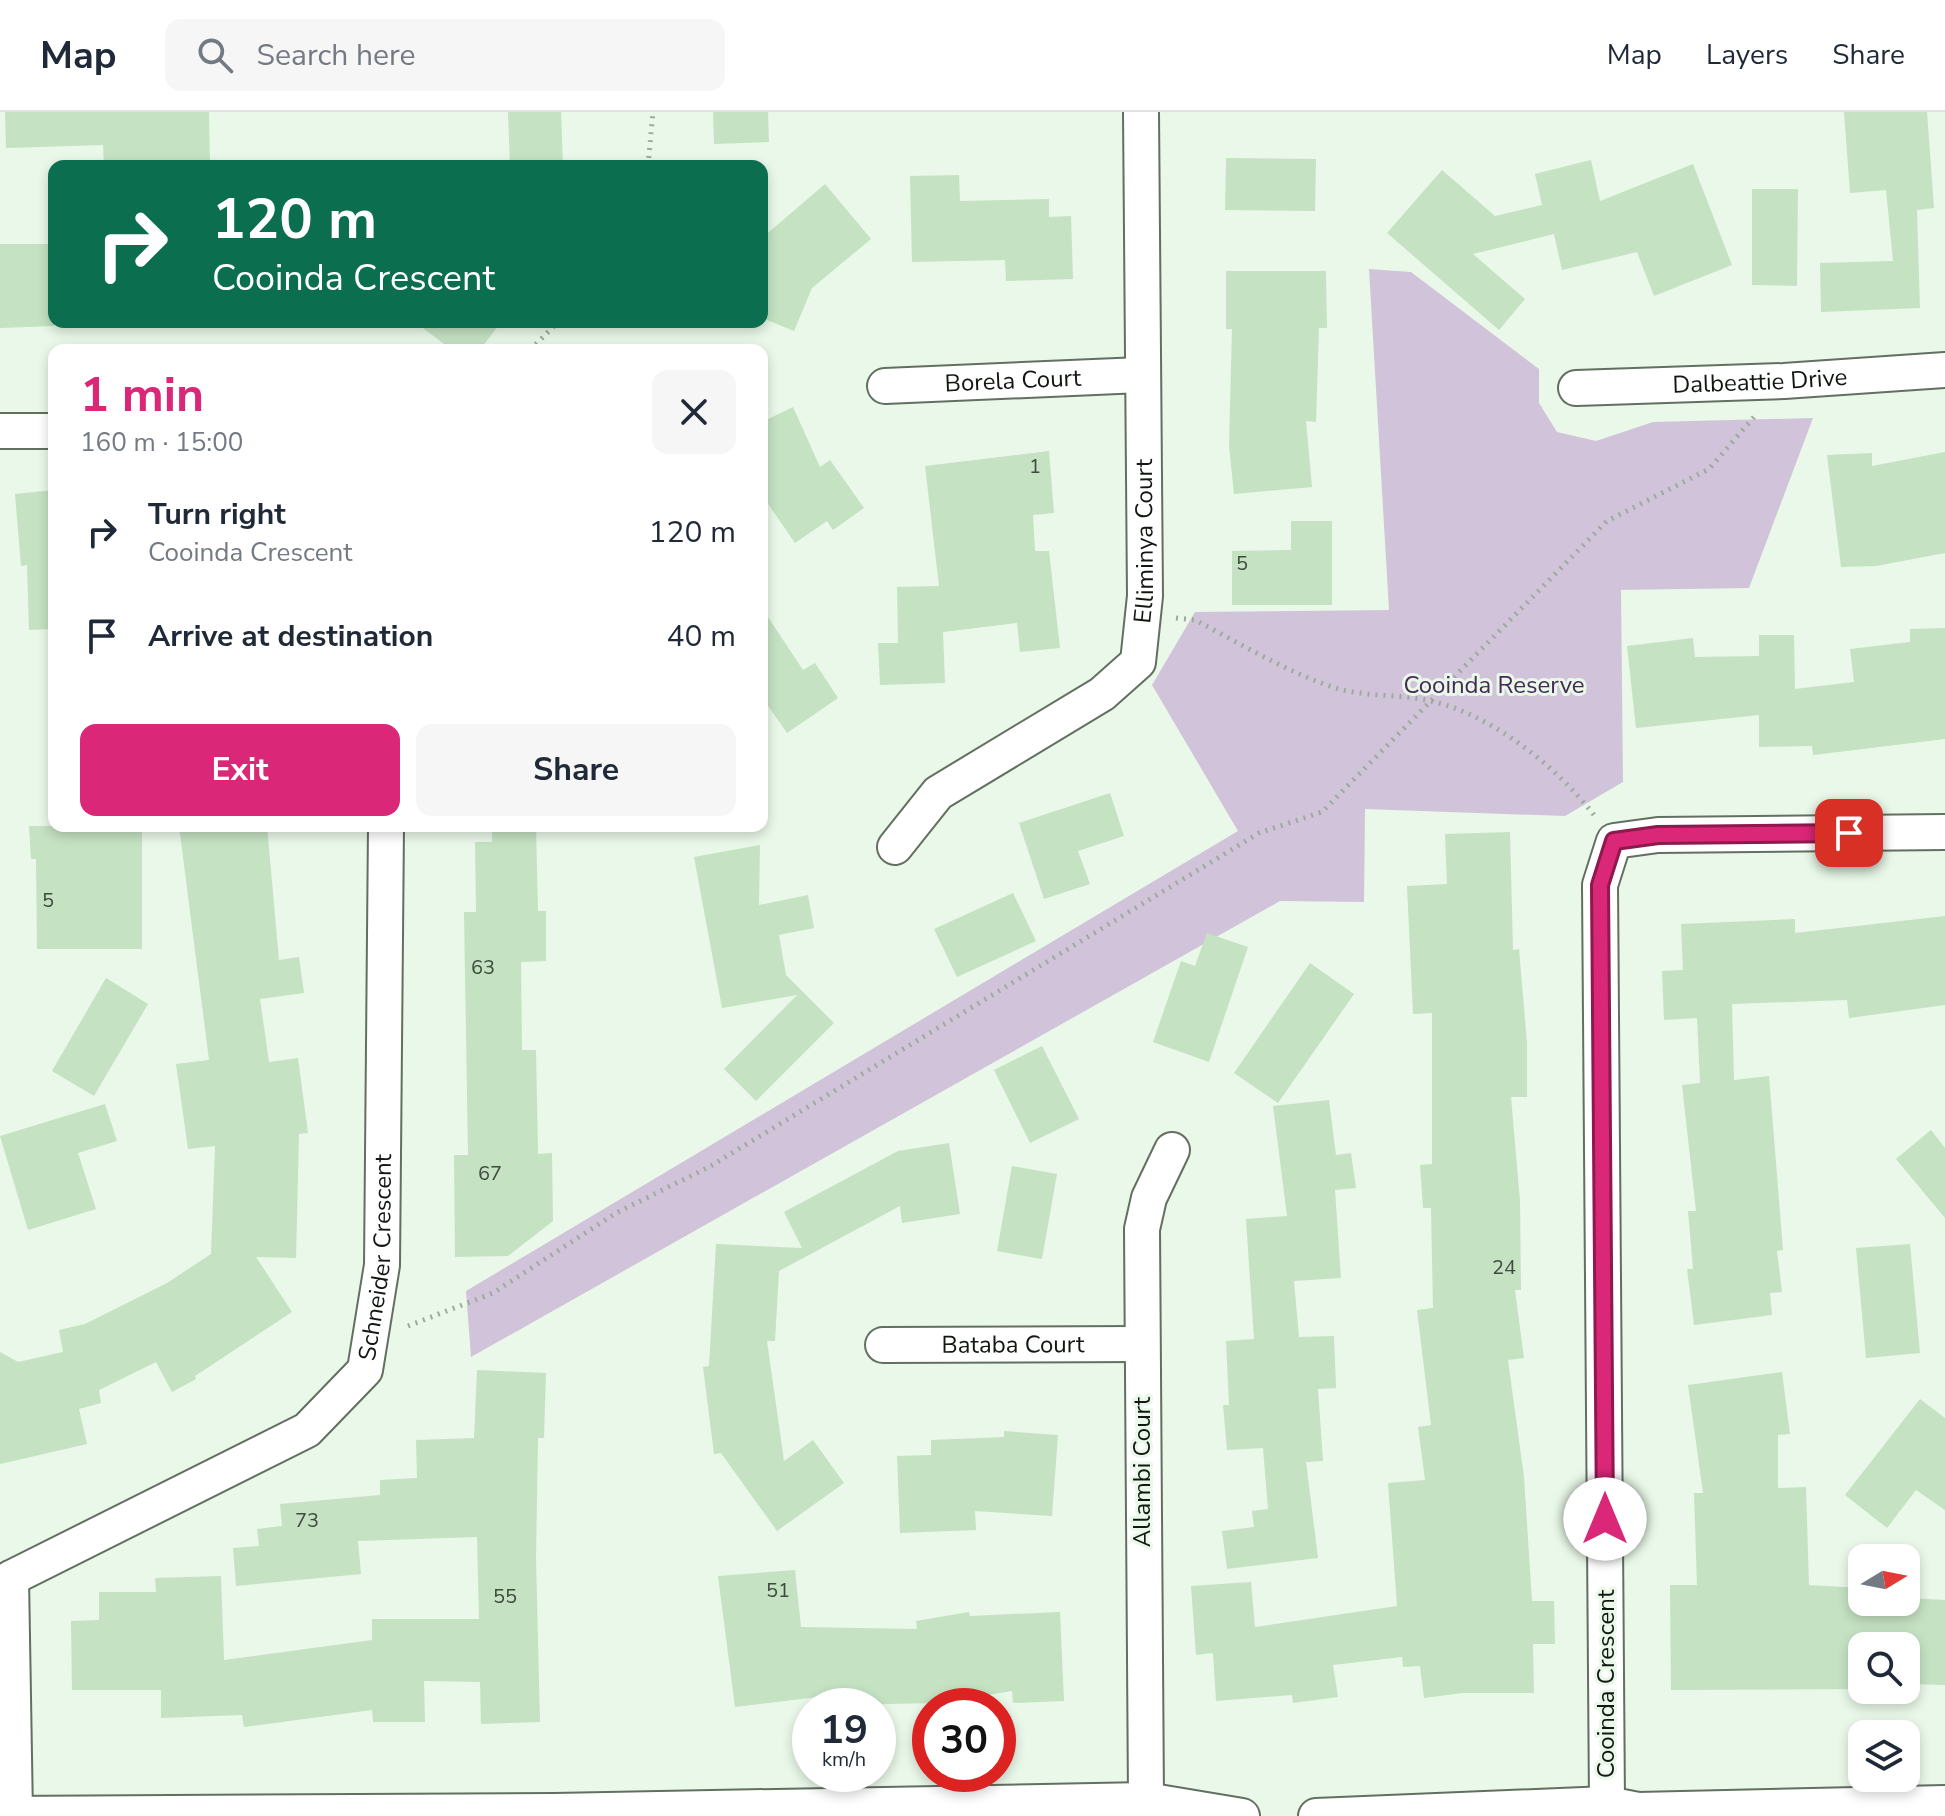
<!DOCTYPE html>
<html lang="en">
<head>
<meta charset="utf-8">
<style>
  :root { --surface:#fff; --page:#f6f6f7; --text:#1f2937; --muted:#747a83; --line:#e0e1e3; --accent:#db2777 }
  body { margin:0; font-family:"Nunito Sans",sans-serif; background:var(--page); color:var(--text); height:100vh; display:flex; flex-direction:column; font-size:30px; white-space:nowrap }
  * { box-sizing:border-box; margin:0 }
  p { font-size:26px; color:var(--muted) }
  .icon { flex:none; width:44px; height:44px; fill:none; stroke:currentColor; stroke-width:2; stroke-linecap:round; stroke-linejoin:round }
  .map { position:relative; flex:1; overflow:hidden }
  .details { position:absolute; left:48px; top:232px; width:720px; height:488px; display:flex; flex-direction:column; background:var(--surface); border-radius:16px; box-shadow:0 4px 12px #0003 }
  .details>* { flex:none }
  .banner { position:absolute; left:48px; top:48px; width:720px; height:168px; border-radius:16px; box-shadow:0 4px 12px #0003; background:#0b6e4f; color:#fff; overflow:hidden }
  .needle { width:52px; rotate:80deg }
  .tools { position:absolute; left:1848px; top:1432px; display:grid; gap:16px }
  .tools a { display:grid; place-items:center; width:72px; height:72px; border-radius:16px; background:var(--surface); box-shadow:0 4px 12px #0003; font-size:40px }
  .speed { position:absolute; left:792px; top:1576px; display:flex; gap:16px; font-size:40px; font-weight:700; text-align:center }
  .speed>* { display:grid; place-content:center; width:104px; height:104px; border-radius:50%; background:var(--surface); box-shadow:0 4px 12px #0003; line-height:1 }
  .speed small { font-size:20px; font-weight:400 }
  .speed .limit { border:12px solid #d22; background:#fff; color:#111 }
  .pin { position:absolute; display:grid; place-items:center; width:68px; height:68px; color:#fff; margin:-34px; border-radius:16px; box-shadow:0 4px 12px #0006 }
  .me { position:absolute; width:88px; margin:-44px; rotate:0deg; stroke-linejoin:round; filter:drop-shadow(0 0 6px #0008) }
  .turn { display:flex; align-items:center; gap:28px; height:168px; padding:0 32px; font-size:36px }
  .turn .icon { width:104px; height:104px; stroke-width:2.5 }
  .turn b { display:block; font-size:56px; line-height:68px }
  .round { display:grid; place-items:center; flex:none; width:84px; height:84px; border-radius:16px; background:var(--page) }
  .head { display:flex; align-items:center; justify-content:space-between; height:136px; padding:0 32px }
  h1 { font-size:48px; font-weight:700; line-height:60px; color:var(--accent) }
  .cta { display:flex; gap:16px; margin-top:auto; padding:16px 32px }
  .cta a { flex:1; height:92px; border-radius:16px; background:var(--accent); color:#fff; font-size:32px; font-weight:700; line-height:92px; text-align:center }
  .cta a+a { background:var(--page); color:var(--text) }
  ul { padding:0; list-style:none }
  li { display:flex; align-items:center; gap:24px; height:104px; padding:0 32px }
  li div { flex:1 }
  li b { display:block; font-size:30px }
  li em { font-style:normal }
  header { display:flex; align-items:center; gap:48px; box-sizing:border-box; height:112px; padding:0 40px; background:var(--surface); border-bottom:2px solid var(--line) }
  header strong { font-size:38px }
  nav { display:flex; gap:44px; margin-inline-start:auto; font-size:28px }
  .search { width:560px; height:72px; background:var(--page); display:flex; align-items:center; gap:20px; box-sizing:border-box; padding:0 28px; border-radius:16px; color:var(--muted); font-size:30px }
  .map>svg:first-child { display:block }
</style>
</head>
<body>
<header>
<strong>Map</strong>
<div class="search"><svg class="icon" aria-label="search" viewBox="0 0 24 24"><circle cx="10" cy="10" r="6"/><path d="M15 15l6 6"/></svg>Search here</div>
<nav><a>Map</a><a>Layers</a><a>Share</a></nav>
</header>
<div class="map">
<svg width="1945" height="1704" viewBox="0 0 1945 1704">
  <rect width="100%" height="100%" fill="#e9f8e8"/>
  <polygon fill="#d1c4da" points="1369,157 1411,160 1539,257 1539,291 1557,320 1596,329 1653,310 1813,306 1749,476 1621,478 1623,670 1565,704 1365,697 1364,790 1280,789 471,1245 466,1179 1238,719 1152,573 1195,500 1389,498"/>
  <g fill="#c5e2c3">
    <polygon points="5,0 209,0 210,54 104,54 103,33 6,36"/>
    <polygon points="508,0 561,0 563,54 510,54"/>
    <polygon points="713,0 768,0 769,30 714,32"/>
    <polygon points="1844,0 1927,0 1934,96 1917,98 1920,196 1821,200 1820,151 1893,149 1886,78 1850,81"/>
    <polygon points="1226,46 1316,47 1315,99 1225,98"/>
    <polygon points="1591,48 1600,89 1693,52 1732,153 1654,184 1637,140 1562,158 1554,122 1473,142 1525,187 1499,218 1387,121 1442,58 1495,104 1542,93 1535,62"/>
    <polygon points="959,63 960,89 1049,87 1049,105 1071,104 1073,167 1006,169 1005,148 912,150 910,64"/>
    <polygon points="825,72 871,127 812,176 794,219 762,206 762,126"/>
    <polygon points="1752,77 1798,77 1797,174 1752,173"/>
    <polygon points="0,132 54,132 54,214 0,216"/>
    <polygon points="1226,159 1326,159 1327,216 1319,216 1316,310 1306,309 1312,375 1234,382 1229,334 1232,217 1226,217"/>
    <polygon points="415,210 501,210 480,238 452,238"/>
    <polygon points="793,295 820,355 830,348 864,396 833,418 827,409 795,431 762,383 762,310"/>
    <polygon points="1049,339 1054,401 1033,403 1035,439 1049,439 1060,536 1020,540 1017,511 943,520 945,571 880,573 878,531 898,531 897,475 939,474 925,354"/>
    <polygon points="1945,340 1945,441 1876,454 1841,455 1827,343 1872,341 1872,354"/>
    <polygon points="54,378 54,517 29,518 27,453 21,454 15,382"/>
    <polygon points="1291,409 1332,409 1332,493 1232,493 1232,439 1291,438"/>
    <polygon points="762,496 803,558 815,551 838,586 787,621 762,585"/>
    <polygon points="1945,516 1945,627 1813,643 1812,634 1759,635 1759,603 1636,616 1627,534 1693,526 1695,545 1759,544 1759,523 1794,523 1795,577 1854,570 1850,537 1910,530 1910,517"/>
    <polygon points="1110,681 1124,724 1078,739 1090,772 1044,787 1019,711"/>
    <polygon points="29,714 142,714 142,837 37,837 36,747 31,747"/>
    <polygon points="179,714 267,714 279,848 299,845 304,881 260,887 269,950 298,946 308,1021 299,1022 296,1146 256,1145 292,1200 195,1264 196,1267 172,1280 156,1250 99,1278 101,1291 79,1297 87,1332 0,1352 0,1240 18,1250 63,1240 59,1218 85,1212 167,1171 211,1142 215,1034 188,1037 176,952 209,948"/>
    <polygon points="492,714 536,714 538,799 546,799 546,849 521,850 522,938 536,938 538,1042 552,1041 553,1109 508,1144 455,1145 454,1043 468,1043 464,800 476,800 475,730 492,730"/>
    <polygon points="1510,720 1513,838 1519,837 1527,931 1527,985 1511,985 1520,1089 1521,1178 1515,1178 1524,1246 1508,1248 1524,1365 1532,1489 1554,1489 1555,1532 1533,1532 1534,1581 1462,1581 1424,1586 1420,1554 1403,1555 1402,1545 1333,1553 1338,1585 1293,1591 1292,1583 1216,1589 1213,1541 1196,1543 1191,1474 1251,1470 1255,1515 1397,1494 1388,1371 1425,1368 1418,1315 1431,1313 1417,1198 1433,1196 1431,1096 1423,1096 1420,1053 1432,1052 1432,901 1413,902 1407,774 1447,772 1445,722"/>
    <polygon points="760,733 759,793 808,783 814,816 779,823 786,863 834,911 756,989 724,957 797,883 722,896 694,745"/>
    <polygon points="1013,781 1036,829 957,865 934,817"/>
    <polygon points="1945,804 1945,893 1849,906 1847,888 1732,892 1734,968 1769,964 1783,1138 1777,1139 1782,1180 1770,1181 1772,1203 1694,1213 1687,1157 1693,1157 1688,1099 1696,1099 1682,973 1700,971 1697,906 1664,908 1662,859 1683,858 1681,812 1795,807 1795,821"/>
    <polygon points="1207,821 1248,835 1209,950 1153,930 1181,849 1195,854"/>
    <polygon points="1310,851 1354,882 1278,991 1234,961"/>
    <polygon points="106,866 148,892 94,984 52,959"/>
    <polygon points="1042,934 1079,1007 1030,1031 994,958"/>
    <polygon points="1329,988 1336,1043 1351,1041 1356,1076 1335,1078 1341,1166 1294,1169 1299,1225 1334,1224 1336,1276 1318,1277 1323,1349 1306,1350 1318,1446 1227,1457 1222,1419 1254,1415 1252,1399 1268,1397 1263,1336 1227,1338 1223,1293 1229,1293 1226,1229 1254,1227 1246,1107 1287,1104 1273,994"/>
    <polygon points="105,992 117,1029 78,1041 96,1097 28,1118 0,1024"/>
    <polygon points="1931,1018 1945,1036 1945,1106 1896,1047"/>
    <polygon points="949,1031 960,1102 902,1111 900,1094 779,1159 775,1229 767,1229 784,1349 813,1328 844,1371 777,1419 721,1341 714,1342 703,1255 709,1254 716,1132 802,1136 784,1100 898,1039"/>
    <polygon points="1012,1054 1057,1062 1042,1147 997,1139"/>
    <polygon points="1910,1132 1920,1241 1866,1246 1856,1136"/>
    <polygon points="477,1258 546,1261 544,1326 538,1326 536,1447 540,1610 481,1612 480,1570 424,1569 425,1610 373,1610 372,1598 244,1615 242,1603 161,1606 161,1578 72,1578 71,1509 99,1508 99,1480 156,1480 155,1466 221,1464 224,1548 372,1528 372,1507 479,1507 477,1425 358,1429 361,1462 236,1474 233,1436 259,1434 257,1417 282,1414 280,1392 380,1383 380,1368 417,1366 416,1328 474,1326"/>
    <polygon points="1782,1260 1790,1322 1778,1323 1778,1376 1806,1375 1809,1473 1862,1476 1862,1490 1906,1490 1906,1477 1910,1477 1910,1486 1945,1488 1945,1573 1909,1572 1906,1578 1906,1534 1862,1534 1862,1577 1671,1578 1670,1473 1697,1473 1694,1381 1703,1381 1688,1273"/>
    <polygon points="1920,1287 1945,1306 1945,1398 1916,1378 1887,1416 1845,1383"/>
    <polygon points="1004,1319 1058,1323 1052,1404 975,1399 976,1418 900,1421 897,1344 931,1343 931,1328 1004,1325"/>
    <polygon points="795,1458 801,1515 917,1517 916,1509 969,1500 970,1504 1060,1500 1064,1589 1013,1591 1012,1579 938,1591 835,1593 834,1583 735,1595 718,1464"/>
  </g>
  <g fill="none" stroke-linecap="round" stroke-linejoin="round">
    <defs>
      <g id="street">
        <path id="s1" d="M885 274 1141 263"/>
        <path id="s2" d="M1576 276 1784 269 1945 258"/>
        <polyline points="0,319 54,319"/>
        <path id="s3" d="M895 735 938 681 1102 582 1138 550 1145 484 1141 0"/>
        <path id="s4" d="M883 1233 1141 1232"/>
        <path id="s5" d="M11 1466 307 1318 365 1258 382 1153 386 714"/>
        <polyline points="11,1466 15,1703"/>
        <polyline points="1146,1688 1142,1117 1149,1086 1172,1038"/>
        <polyline points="1607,1692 1600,773 1614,729 1658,723 1945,720"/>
        <polyline points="0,1702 554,1699 1146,1688 1242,1704"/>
        <polyline points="1316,1704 1607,1692 1638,1698 1945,1691"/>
      </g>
    </defs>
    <use href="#street" stroke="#626f61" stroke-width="38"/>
    <g stroke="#9eaa9e" stroke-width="5" stroke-dasharray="2 6" stroke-linecap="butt">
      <polyline points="648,54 653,0"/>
      <polyline points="530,238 558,210"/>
      <path d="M1176 506 1195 508C1241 532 1290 562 1339 577 1368 585 1401 582 1431 589 1492 603 1556 654 1594 703"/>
      <polyline points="408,1214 493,1181 616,1101 709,1055 1259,721 1322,700 1607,409 1709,357 1754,305"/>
    </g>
    <use href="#street" stroke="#fff" stroke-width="34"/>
  </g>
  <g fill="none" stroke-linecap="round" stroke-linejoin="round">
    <defs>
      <polyline id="route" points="1605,1407 1600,773 1614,729 1658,723 1849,721"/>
    </defs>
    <use href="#route" stroke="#8e194d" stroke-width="20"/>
    <use href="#route" stroke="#db2777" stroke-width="14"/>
  </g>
  <g text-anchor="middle" stroke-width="6" stroke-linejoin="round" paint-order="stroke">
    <g font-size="20" fill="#3f4a3e">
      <text x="1035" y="361">1</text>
      <text x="1242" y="458">5</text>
      <text x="48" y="795">5</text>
      <text x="483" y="862">63</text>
      <text x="490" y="1068">67</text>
      <text x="1504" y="1162">24</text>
      <text x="307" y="1415">73</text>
      <text x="778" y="1485">51</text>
      <text x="505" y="1491">55</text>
    </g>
    <g font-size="24" fill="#121712" stroke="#e9f8e8">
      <text dy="8" stroke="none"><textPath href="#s2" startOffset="184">Dalbeattie Drive</textPath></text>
      <text dy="8" stroke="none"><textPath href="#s1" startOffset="128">Borela Court</textPath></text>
      <text dy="8" stroke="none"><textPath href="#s3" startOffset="430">Elliminya Court</textPath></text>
      <text dy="8" stroke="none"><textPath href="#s5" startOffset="528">Schneider Crescent</textPath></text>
      <text dy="8" stroke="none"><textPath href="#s4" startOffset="130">Bataba Court</textPath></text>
      <text transform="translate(1142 1360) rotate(-90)" y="8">Allambi Court</text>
      <text transform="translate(1606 1572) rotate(-90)" y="8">Cooinda Crescent</text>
    </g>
    <g font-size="24" fill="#462a56" stroke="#e9f8e8">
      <text x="1494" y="581">Cooinda Reserve</text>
    </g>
  </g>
</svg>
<div class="tools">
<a><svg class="needle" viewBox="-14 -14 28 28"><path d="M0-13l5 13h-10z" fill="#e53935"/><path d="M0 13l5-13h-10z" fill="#747a83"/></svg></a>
<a><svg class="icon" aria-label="search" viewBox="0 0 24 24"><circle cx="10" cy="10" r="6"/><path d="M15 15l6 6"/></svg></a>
<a><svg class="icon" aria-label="layers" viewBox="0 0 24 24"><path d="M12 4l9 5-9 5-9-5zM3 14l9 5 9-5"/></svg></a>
</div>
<div class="speed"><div>19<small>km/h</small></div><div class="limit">30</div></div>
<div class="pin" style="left:1849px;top:721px;background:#d93025"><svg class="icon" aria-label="arrive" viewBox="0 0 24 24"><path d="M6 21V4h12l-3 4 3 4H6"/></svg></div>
<svg class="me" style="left:1605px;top:1407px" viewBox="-20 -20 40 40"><circle r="19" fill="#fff"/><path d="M0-13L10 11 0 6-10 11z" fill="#db2777"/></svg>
<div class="banner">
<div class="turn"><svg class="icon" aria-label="right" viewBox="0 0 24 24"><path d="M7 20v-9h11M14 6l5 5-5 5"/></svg><div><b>120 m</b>Cooinda Crescent</div></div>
</div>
<section class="details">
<div class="head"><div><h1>1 min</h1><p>160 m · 15:00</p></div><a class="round"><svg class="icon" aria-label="close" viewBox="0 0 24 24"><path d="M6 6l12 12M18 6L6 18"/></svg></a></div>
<ul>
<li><svg class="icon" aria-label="right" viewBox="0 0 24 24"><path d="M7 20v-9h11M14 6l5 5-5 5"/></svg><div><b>Turn right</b><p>Cooinda Crescent</p></div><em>120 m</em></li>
<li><svg class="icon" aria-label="arrive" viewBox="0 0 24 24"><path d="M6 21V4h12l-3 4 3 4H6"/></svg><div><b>Arrive at destination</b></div><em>40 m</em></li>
</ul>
<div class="cta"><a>Exit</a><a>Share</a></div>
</section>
</div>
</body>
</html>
